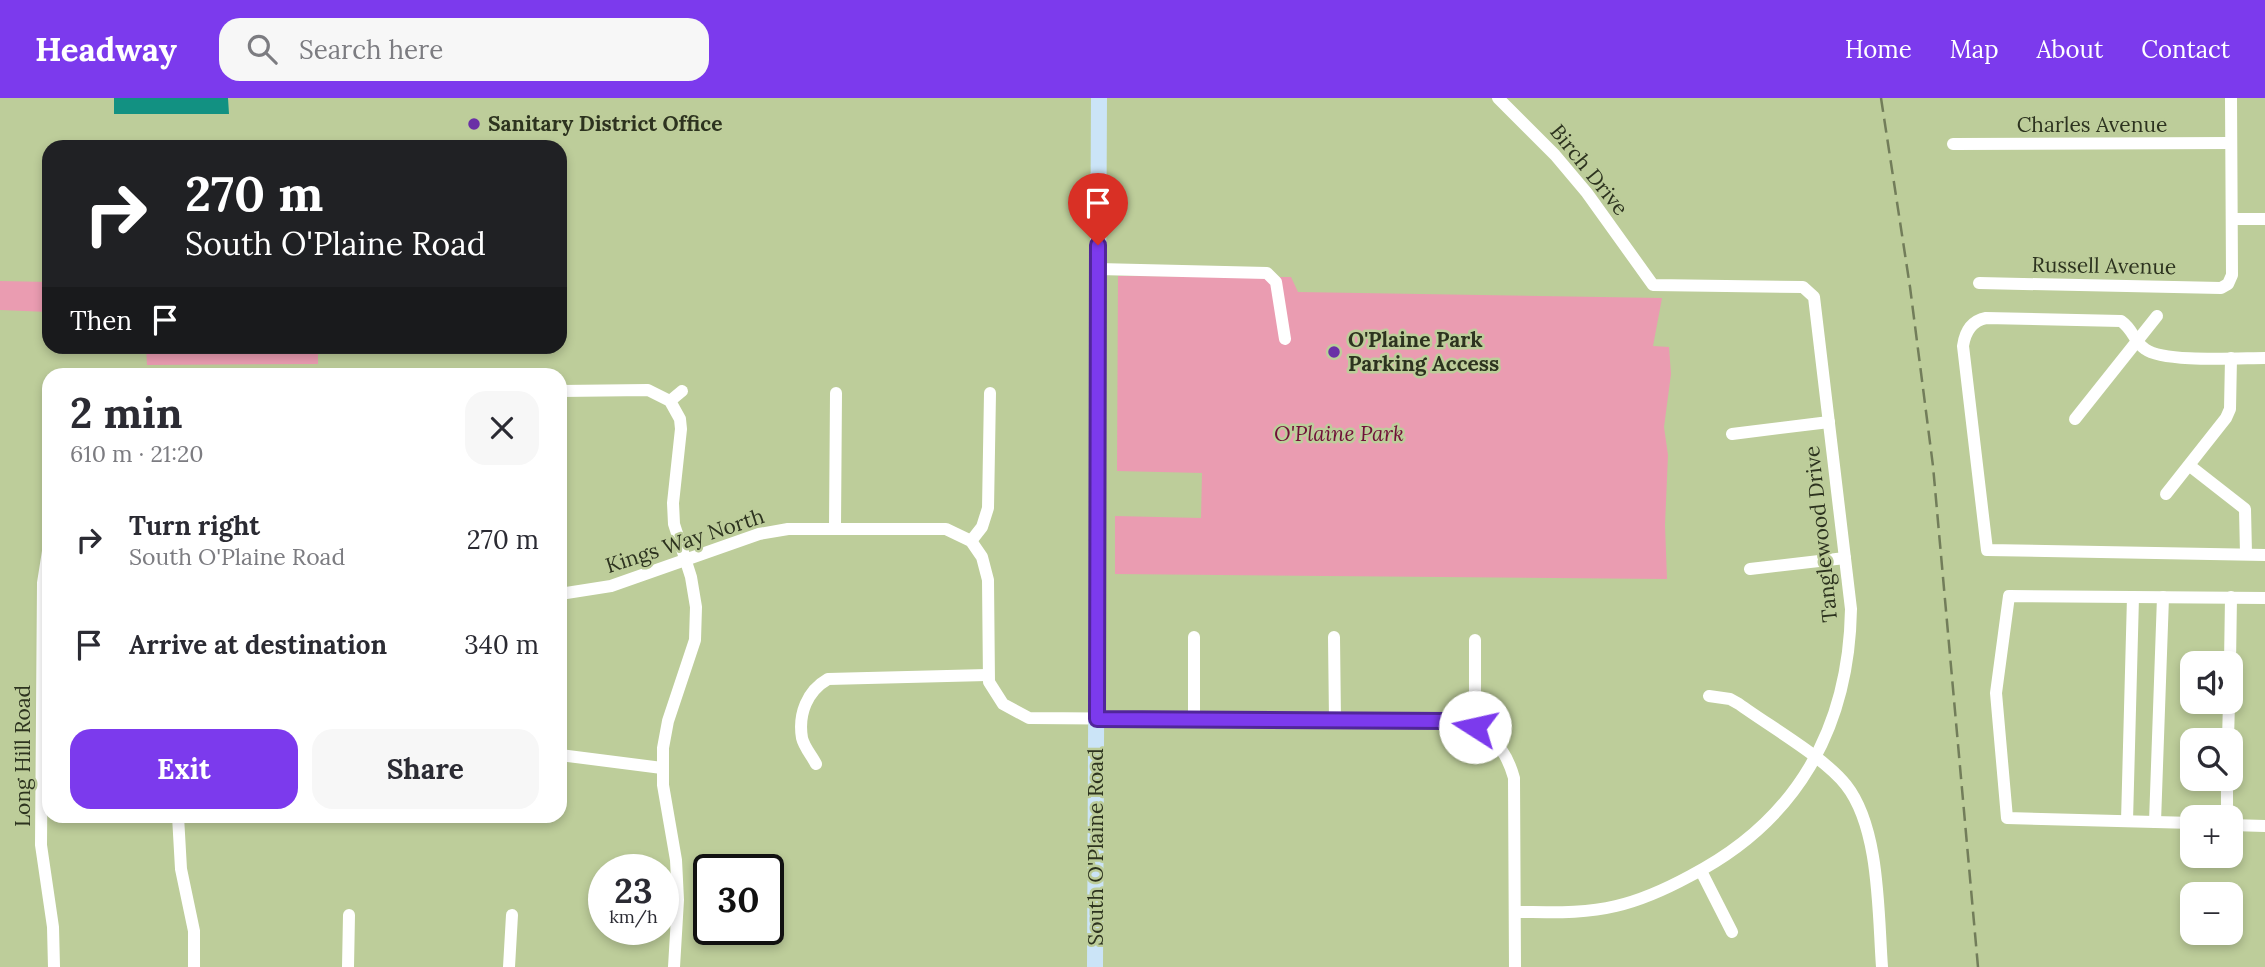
<!DOCTYPE html>
<html lang="en">
<head>
<meta charset="utf-8">
<style>
  :root { --surface:#fff; --page:#f7f7f7; --text:#2b2b33; --muted:#7c7c81; --accent:#7c3aed }
  body { margin:0; font-family:Lora,serif; background:var(--page); color:var(--text); height:100vh; display:flex; flex-direction:column; font-size:26px; white-space:nowrap }
  * { box-sizing:border-box; margin:0 }
  p { font-size:23px; color:var(--muted) }
  .icon { flex:none; width:38px; height:38px; fill:none; stroke:currentColor; stroke-width:2; stroke-linecap:round; stroke-linejoin:round }
  .map { position:relative; flex:1; overflow:hidden }
  .details { position:absolute; left:42px; top:270px; width:525px; height:455px; display:flex; flex-direction:column; background:var(--surface); border-radius:21px; box-shadow:0 4px 10px #0003 }
  .details>* { flex:none }
  .hud { position:absolute; left:42px; top:42px; width:525px; height:214px; border-radius:21px; box-shadow:0 4px 10px #0003; background:#202124; color:#fff; overflow:hidden }
  .buttons { position:absolute; left:2180px; top:553px; display:grid; gap:14px }
  .buttons a { display:grid; place-items:center; width:63px; height:63px; border-radius:14px; background:var(--surface); box-shadow:0 4px 10px #0003; font-size:35px }
  .speed { position:absolute; left:588px; top:756px; display:flex; gap:14px; font-size:35px; font-weight:700; text-align:center }
  .speed>* { display:grid; place-content:center; width:91px; height:91px; border-radius:50%; background:var(--surface); box-shadow:0 4px 10px #0003; line-height:1 }
  .speed small { font-size:18px; font-weight:400 }
  .speed .limit { border:4px solid #111; border-radius:10px; background:#fff; color:#111 }
  .pin { position:absolute; display:grid; place-items:center; width:60px; height:60px; color:#fff; margin:-72px -30px; border-radius:50% 50% 50% 0; rotate:-45deg; box-shadow:0 0 7px #0007 }
  .pin .icon { rotate:45deg }
  .me { position:absolute; width:77px; margin:-38px; rotate:280deg; stroke-linejoin:round; filter:drop-shadow(0 0 5px #0008) }
  .turn { display:flex; align-items:center; gap:24px; height:147px; padding:0 28px; font-size:32px }
  .turn .icon { width:91px; height:91px; stroke-width:2.5 }
  .turn b { display:block; font-size:49px; line-height:60px }
  .then { display:flex; align-items:center; height:66px; padding:0 28px; background:#0003; gap:14px; font-size:26px }
  .round { display:grid; place-items:center; flex:none; width:74px; height:74px; border-radius:21px; background:var(--page) }
  .overview { display:flex; align-items:center; justify-content:space-between; height:119px; padding:0 28px }
  h1 { font-size:42px; font-weight:700; line-height:52px }
  .button { display:flex; gap:14px; margin-top:auto; padding:14px 28px }
  .button a { flex:1; height:80px; border-radius:21px; background:var(--accent); color:#fff; font-size:28px; font-weight:700; line-height:80px; text-align:center }
  .button a+a { background:var(--page); color:var(--text) }
  ul { padding:0; list-style:none }
  li { display:flex; align-items:center; gap:21px; height:105px; padding:0 28px }
  li div { flex:1 }
  li b { display:block; font-size:26px }
  li em { font-style:normal }
  header { display:flex; align-items:center; gap:42px; box-sizing:border-box; height:98px; padding:0 35px; background:var(--accent); color:#fff }
  header strong { font-size:33px }
  nav { display:flex; gap:38px; margin-inline-start:auto; font-size:24px }
  .search { width:490px; height:63px; background:var(--page); display:flex; align-items:center; gap:18px; box-sizing:border-box; padding:0 24px; border-radius:21px; color:var(--muted); font-size:26px }
  .map>svg:first-child { display:block }
</style>
</head>
<body>
<header>
<strong>Headway</strong>
<div class="search"><svg class="icon" aria-label="search" viewBox="0 0 24 24"><circle cx="10" cy="10" r="6"/><path d="M15 15l6 6"/></svg>Search here</div>
<nav><a>Home</a><a>Map</a><a>About</a><a>Contact</a></nav>
</header>
<div class="map">
<svg width="2265" height="869" viewBox="0 0 2265 869">
  <rect width="100%" height="100%" fill="#bdcd9a"/>
  <g fill="#ea9cb1">
    <polygon points="1118,178 1291,179 1298,194 1662,200 1653,248 1669,249 1671,276 1664,329 1668,357 1665,427 1667,481 1115,476 1115,418 1201,420 1202,375 1117,373"/>
    <polygon points="0,183 49,184 49,214 0,212"/>
    <polygon points="146,249 318,249 318,266 147,267"/>
  </g>
  <polygon fill="#129182" points="114,0 228,0 229,16 114,16"/>
  <g fill="none" stroke-linecap="round" stroke-linejoin="round">
    <g stroke="#fff" stroke-width="12">
      <path d="M1498 0 1555 57 1587 95 1653 187 1803 189 1814 199 1851 511C1849 630 1797 723 1690 778 1666 791 1642 802 1616 808 1583 816 1549 814 1515 814"/>
      <polyline points="1953,46 2231,45"/>
      <polyline points="2232,121 2265,121"/>
      <polyline points="1098,171 1267,175 1276,184 1285,241"/>
      <polyline points="1979,185 2221,190 2228,186 2232,177 2231,0"/>
      <path d="M2265 260C2239 260 2164 265 2145 251 2133 243 2134 232 2121 223L1986 220C1971 223 1965 234 1963 248L1987 452 2265 457"/>
      <polyline points="560,293 648,292 670,303 680,321 681,331 673,405 674,426 691,479 696,509 695,542 668,623 663,650 663,687 676,762 678,802 674,869"/>
      <polyline points="670,303 682,293"/>
      <polyline points="2075,321 2157,218"/>
      <polyline points="1732,336 1829,324"/>
      <polyline points="2190,368 2245,411 2246,456"/>
      <polyline points="2166,396 2226,320 2230,311 2231,260"/>
      <polyline points="835,429 836,295"/>
      <polyline points="971,443 982,429 988,410 990,295"/>
      <polyline points="49,447 43,485 41,747 53,829 54,869"/>
      <polyline points="1750,471 1845,460"/>
      <path d="M560 496 611 488 759 436 788 431H946L971 443 982 459 988 482 989 584 1003 606 1029 620 1450 623C1486 631 1504 644 1514 680L1515 869"/>
      <polyline points="1194,539 1194,622"/>
      <polyline points="1334,539 1335,622"/>
      <polyline points="2230,565 2231,499"/>
      <path d="M1709 598 1730 601 1739 606C1769 628 1824 659 1846 687 1880 730 1878 815 1882 869"/>
      <polyline points="1475,629 1475,542"/>
      <polyline points="2228,642 2229,604"/>
      <polyline points="560,657 662,670"/>
      <path d="M816 666C812 658 804 649 802 640 798 616 807 593 828 581L987 577"/>
      <polyline points="178,718 181,771 194,833 194,869"/>
      <polyline points="2227,719 2227,681"/>
      <polyline points="2127,723 2133,499"/>
      <polyline points="2155,724 2163,499"/>
      <polyline points="2193,725 2007,720 1996,595 2009,498 2265,500"/>
      <polyline points="2231,727 2265,728"/>
      <polyline points="1701,773 1732,834"/>
      <polyline points="348,869 349,817"/>
      <polyline points="509,869 512,817"/>
    </g>
    <polyline stroke="#cbe4f7" stroke-width="16" points="1095,869 1099,0"/>
    <polyline stroke="#727d5a" stroke-width="2.5" stroke-dasharray="14 7" stroke-linecap="butt" points="1881,0 1910,189 1933,368 1978,869"/>
  </g>
  <g fill="none" stroke-linecap="round" stroke-linejoin="round">
    <defs>
      <polyline id="route" points="1098,147 1097,621 1450,623 1475,629"/>
    </defs>
    <use href="#route" stroke="#51269a" stroke-width="18"/>
    <use href="#route" stroke="#7c3aed" stroke-width="12"/>
  </g>
  <g fill="#6a30a6" stroke="#bdcd9a" stroke-width="2.5">
    <circle cx="474" cy="26" r="7"/>
    <circle cx="1334" cy="254" r="7"/>
  </g>
  <g text-anchor="middle" stroke-width="5" stroke-linejoin="round" paint-order="stroke">
    <g font-size="21" font-weight="bold" fill="#2d331f" stroke="#bdcd9a" text-anchor="start">
      <text x="488" y="33">Sanitary District Office</text>
      <text x="1348" y="249">O'Plaine Park<tspan x="1348" dy="24">Parking Access</tspan></text>
    </g>
    <g font-size="21" fill="#2d331f" stroke="#bdcd9a">
      <text x="2092" y="34">Charles Avenue</text>
      <text transform="translate(1589 72) rotate(51)" y="7">Birch Drive</text>
      <text transform="translate(2104 168) rotate(1)" y="7">Russell Avenue</text>
      <text transform="translate(1821 436) rotate(-96)" y="7">Tanglewood Drive</text>
      <text transform="translate(685 443) rotate(-18)" y="7">Kings Way North</text>
      <text transform="translate(23 658) rotate(-90)" y="7">Long Hill Road</text>
      <text transform="translate(1096 749) rotate(-90)" y="7">South O'Plaine Road</text>
    </g>
    <g font-size="21" font-style="italic" fill="#700f38" stroke="#bdcd9a">
      <text x="1339" y="343">O'Plaine Park</text>
    </g>
  </g>
</svg>
<div class="buttons">
<a><svg class="icon" aria-label="sound" viewBox="0 0 24 24"><path d="M4 9h4l5-4v14l-5-4H4zM17 9q2 3 0 6"/></svg></a>
<a><svg class="icon" aria-label="search" viewBox="0 0 24 24"><circle cx="10" cy="10" r="6"/><path d="M15 15l6 6"/></svg></a>
<a>+</a>
<a>−</a>
</div>
<div class="speed"><div>23<small>km/h</small></div><div class="limit">30</div></div>
<div class="pin" style="left:1098px;top:147px;background:#d93025"><svg class="icon" aria-label="arrive" viewBox="0 0 24 24"><path d="M6 21V4h12l-3 4 3 4H6"/></svg></div>
<svg class="me" style="left:1475px;top:629px" viewBox="-20 -20 40 40"><circle r="19" fill="#fff"/><path d="M0-13L10 11 0 6-10 11z" fill="#7c3aed"/></svg>
<div class="hud">
<div class="turn"><svg class="icon" aria-label="right" viewBox="0 0 24 24"><path d="M7 20v-9h11M14 6l5 5-5 5"/></svg><div><b>270 m</b>South O'Plaine Road</div></div>
<div class="then">Then<svg class="icon" aria-label="arrive" viewBox="0 0 24 24"><path d="M6 21V4h12l-3 4 3 4H6"/></svg></div>
</div>
<section class="details">
<div class="overview"><div><h1>2 min</h1><p>610 m · 21:20</p></div><a class="round"><svg class="icon" aria-label="close" viewBox="0 0 24 24"><path d="M6 6l12 12M18 6L6 18"/></svg></a></div>
<ul>
<li><svg class="icon" aria-label="right" viewBox="0 0 24 24"><path d="M7 20v-9h11M14 6l5 5-5 5"/></svg><div><b>Turn right</b><p>South O'Plaine Road</p></div><em>270 m</em></li>
<li><svg class="icon" aria-label="arrive" viewBox="0 0 24 24"><path d="M6 21V4h12l-3 4 3 4H6"/></svg><div><b>Arrive at destination</b></div><em>340 m</em></li>
</ul>
<div class="button"><a>Exit</a><a>Share</a></div>
</section>
</div>
</body>
</html>
